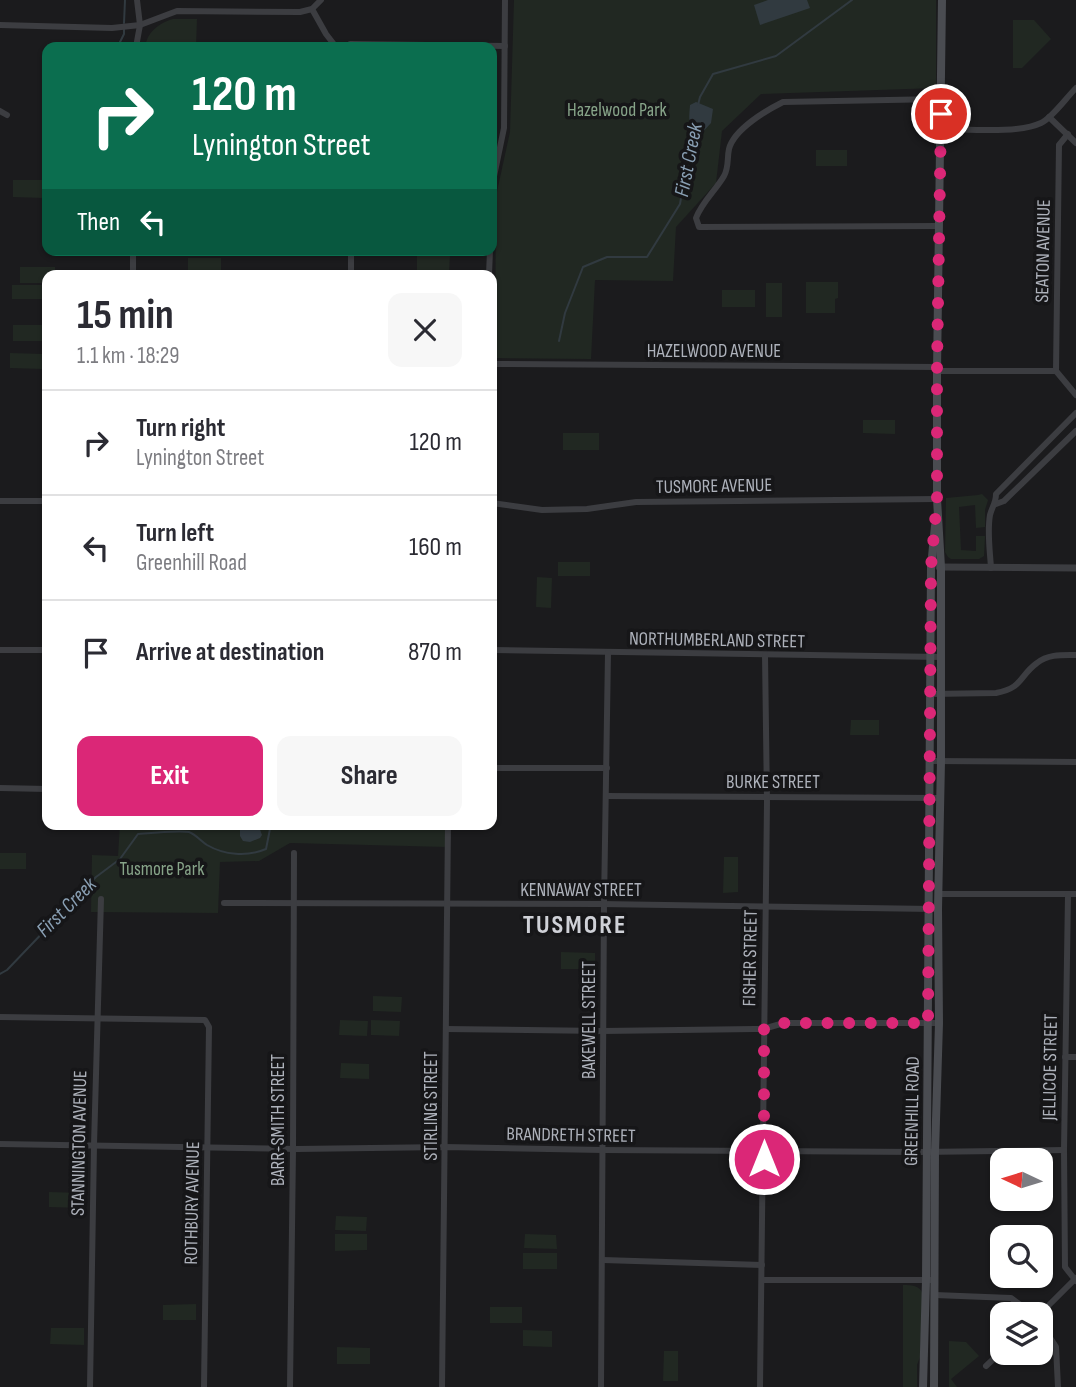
<!DOCTYPE html>
<html lang="en">
<head>
<meta charset="utf-8">
<style>
  :root { --surface:#fff; --page:#f7f7f7; --text:#2b2b33; --muted:#7c7c81; --line:#e1e1e2; --accent:#db2777 }
  body { margin:0; font-family:"Sofia Sans Condensed",sans-serif; background:var(--page); color:var(--text); height:100vh; display:flex; flex-direction:column; font-size:26px; white-space:nowrap }
  * { box-sizing:border-box; margin:0 }
  p { font-size:23px; color:var(--muted) }
  .icon { flex:none; width:38px; height:38px; fill:none; stroke:currentColor; stroke-width:2; stroke-linecap:round; stroke-linejoin:round }
  .map { position:relative; flex:1; overflow:hidden }
  .sheet { position:absolute; left:42px; top:270px; width:455px; height:560px; display:flex; flex-direction:column; background:var(--surface); border-radius:14px; box-shadow:0 2px 5px #0004 }
  .sheet>* { flex:none }
  .guide { position:absolute; left:42px; top:42px; width:455px; height:214px; border-radius:14px; box-shadow:0 2px 5px #0004; background:#0b6e4f; color:#fff; overflow:hidden }
  .needle { width:46px; rotate:274deg }
  .buttons { position:absolute; left:990px; top:1148px; display:grid; gap:14px }
  .buttons a { display:grid; place-items:center; width:63px; height:63px; border-radius:14px; background:var(--surface); box-shadow:0 2px 5px #0004; font-size:35px }
  .pin { position:absolute; display:grid; place-items:center; width:60px; height:60px; color:#fff; margin:-30px; border:4px solid #fff; border-radius:50%; box-shadow:0 2px 7px #0007 }
  .me { position:absolute; width:77px; margin:-38px; rotate:0deg; stroke-linejoin:round; filter:drop-shadow(0 0 5px #0008) }
  .turn { display:flex; align-items:center; gap:24px; height:147px; padding:0 35px; font-size:32px }
  .turn .icon { width:91px; height:91px; stroke-width:2.5 }
  .turn b { display:block; font-size:49px; line-height:60px }
  .then { display:flex; align-items:center; height:66px; padding:0 35px; background:#0003; gap:14px; font-size:26px }
  .round { display:grid; place-items:center; flex:none; width:74px; height:74px; border-radius:14px; background:var(--page) }
  .overview { display:flex; align-items:center; justify-content:space-between; height:119px; padding:0 35px }
  h1 { font-size:42px; font-weight:700; line-height:52px }
  .button { display:flex; gap:14px; margin-top:auto; padding:14px 35px }
  .button a { flex:1; height:80px; border-radius:14px; background:var(--accent); color:#fff; font-size:28px; font-weight:700; line-height:80px; text-align:center }
  .button a+a { background:var(--page); color:var(--text) }
  ul { padding:0; list-style:none }
  li { display:flex; align-items:center; gap:21px; height:105px; padding:0 35px; border-top:2px solid var(--line) }
  li div { flex:1 }
  li b { display:block; font-size:26px }
  li em { font-style:normal }
  .map>svg:first-child { display:block }
</style>
</head>
<body>
<div class="map">
<svg width="1076" height="1387" viewBox="0 0 1076 1387">
  <rect width="100%" height="100%" fill="#1b1b1d"/>
  <g fill="#212822">
    <polygon points="514,0 936,0 936,88 761,94 722,131 716,183 676,227 673,281 595,280 591,359 495,358 496,196 510,132"/>
    <path d="M173 19H197L196 47H145C147 32 159 23 173 19Z"/>
    <polygon points="1013,20 1034,20 1051,39 1022,68 1013,68"/>
    <rect x="816" y="150" width="31" height="16"/>
    <polygon points="13,180 45,180 44,198 13,197"/>
    <polygon points="417,255 450,256 449,273 417,272"/>
    <polygon points="188,258 221,258 221,274 188,273"/>
    <polygon points="20,267 55,267 55,275 47,275 47,283 20,283"/>
    <polygon points="806,282 838,282 838,298 835,299 835,313 806,313"/>
    <rect x="766" y="283" width="16" height="34"/>
    <rect x="12" y="285" width="31" height="14"/>
    <rect x="722" y="290" width="33" height="17"/>
    <rect x="13" y="325" width="31" height="16"/>
    <polygon points="10,353 43,354 43,369 10,368"/>
    <polygon points="863,420 895,420 895,434 863,433"/>
    <rect x="563" y="433" width="36" height="17"/>
    <polygon points="982,494 988,500 985,510 985,527 976,528 975,505 959,507 961,550 976,551 976,536 985,536 984,556 979,559 951,559 948,557 945,552 946,498 978,495"/>
    <rect x="558" y="562" width="32" height="14"/>
    <polygon points="537,577 552,578 551,608 536,607"/>
    <polygon points="851,720 879,720 879,735 850,735"/>
    <polygon points="120,824 201,826 202,824 448,824 447,847 290,843 259,861 220,862 218,913 91,912 92,855 118,856"/>
    <rect x="0" y="853" width="26" height="16"/>
    <polygon points="724,857 738,857 738,892 723,893"/>
    <polygon points="561,952 595,953 595,969 561,969"/>
    <polygon points="373,996 402,997 401,1012 373,1011"/>
    <polygon points="340,1020 368,1021 367,1036 339,1035"/>
    <polygon points="371,1020 400,1021 399,1036 371,1035"/>
    <polygon points="341,1063 369,1064 369,1079 340,1078"/>
    <polygon points="49,1192 83,1193 83,1208 49,1207"/>
    <polygon points="336,1216 367,1217 366,1231 335,1230"/>
    <polygon points="335,1234 367,1234 367,1250 335,1251"/>
    <polygon points="525,1234 556,1235 557,1249 524,1248"/>
    <rect x="523" y="1253" width="34" height="16"/>
    <path d="M903 1285C912 1285 919 1285 923 1294L920 1357 917 1365V1387H903Z"/>
    <polygon points="196,1304 196,1320 163,1320 163,1305"/>
    <rect x="490" y="1307" width="32" height="16"/>
    <polygon points="51,1328 84,1328 84,1345 50,1344"/>
    <polygon points="523,1330 552,1331 552,1347 523,1346"/>
    <polygon points="949,1341 966,1342 979,1356 951,1379 957,1387 949,1387"/>
    <polygon points="337,1347 370,1348 370,1364 337,1364"/>
    <polygon points="664,1351 678,1351 678,1381 663,1381"/>
  </g>
  <g fill="#313a40">
    <polygon points="768,0 807,0 810,8 760,25 754,5"/>
    <path d="M696 102 713 109 711 123 701 134C687 126 689 120 690 105Z"/>
    <polygon points="258,824 262,835 260,838 250,842 243,841 240,836 240,824"/>
  </g>
  <g fill="none" stroke-linecap="round" stroke-linejoin="round">
    <g stroke="#313a40" stroke-width="2">
      <polyline points="124,23 125,0"/>
      <polyline points="113,47 118,46 124,34 124,29"/>
      <polyline points="698,105 700,97 713,74 776,56 852,0"/>
      <polyline points="559,341 565,313 583,267 607,257 647,257 680,204 693,127"/>
      <path d="M0 974 7 970 96 877 120 859 138 834C150 833 178 830 189 832 195 834 201 841 207 845 224 855 247 857 266 849L270 829 269 824"/>
    </g>
    <g stroke="#3c3d41" stroke-width="6">
      <polyline points="312,9 326,34 336,47"/>
      <polyline points="0,25 112,28 140,25 177,11 300,12 312,9 321,0"/>
      <polyline points="136,47 140,25 137,0"/>
      <polyline points="345,47 350,44 505,46"/>
      <polyline points="0,111 7,115"/>
      <polyline points="1049,117 1076,143"/>
      <path d="M941 129C967 129 1018 134 1041 123 1052 118 1066 98 1076 88"/>
      <polyline points="492,186 504,128 505,0"/>
      <path d="M939 226 699 227 696 218C702 202 716 190 724 176 729 167 727 158 729 149 734 129 767 110 783 102L941 99"/>
      <polyline points="133,275 133,250"/>
      <polyline points="351,275 351,250"/>
      <polyline points="489,275 490,250"/>
      <polyline points="492,364 937,367"/>
      <polyline points="937,371 1056,371 1076,395"/>
      <polyline points="1056,371 1059,145 1068,134"/>
      <polyline points="0,501 47,501"/>
      <polyline points="492,503 542,510 587,509 636,502 937,499"/>
      <polyline points="996,504 1004,501 1076,431"/>
      <path d="M991 568C990 551 987 532 990 515 992 507 996 503 996 494L1076 413"/>
      <polyline points="0,650 47,650"/>
      <polyline points="492,650 941,657"/>
      <path d="M931 694 996 693C1023 688 1019 676 1037 663 1048 654 1062 655 1076 655"/>
      <polyline points="930,761 1076,762"/>
      <polyline points="492,768 607,768"/>
      <polyline points="0,788 47,789"/>
      <polyline points="606,796 940,798"/>
      <polyline points="939,894 1076,894"/>
      <polyline points="1068,895 1064,1150 1065,1267 1076,1281"/>
      <polyline points="224,903 601,904 933,909"/>
      <polyline points="0,1017 205,1020 209,1027 204,1387"/>
      <polyline points="446,1029 603,1031 755,1029 763,1029 784,1023 939,1023"/>
      <polyline points="1065,1057 1076,1057"/>
      <polyline points="0,1144 297,1149 445,1147 602,1150 920,1152 1064,1150"/>
      <polyline points="603,1260 762,1265"/>
      <polyline points="762,1280 935,1280"/>
      <polyline points="935,1295 1011,1298 1033,1314"/>
      <polyline points="1040,1314 1076,1278"/>
      <polyline points="1041,1324 1056,1347 1058,1387"/>
      <polyline points="986,1366 1003,1350"/>
      <polyline points="90,1387 94,1145 101,899"/>
      <polyline points="290,1387 293,1149 294,853"/>
      <polyline points="442,1387 448,824"/>
      <polyline points="601,1387 604,904 608,653"/>
      <polyline points="760,1387 767,802 765,655"/>
    </g>
    <polyline stroke="#3c3d41" stroke-width="7" points="939,567 1076,568"/>
    <g stroke="#4a4c51" stroke-width="8">
      <polyline points="923,1387 926,1280 931,567 935,526"/>
      <polyline points="934,1387 935,1152 939,1023 938,909 941,761 941,567 937,499 937,371 942,0"/>
    </g>
  </g>
  <g fill="none" stroke-linecap="round" stroke-linejoin="round">
    <polyline stroke="#db2777" stroke-width="12" stroke-dasharray="0 21.6" points="764,1159 764,1029 784,1023 928,1023 931,567 937,499 937,367 941,114"/>
  </g>
  <g text-anchor="middle" stroke-width="7" stroke-linejoin="round" paint-order="stroke">
    <g font-size="19" fill="#87a489" stroke="#161618">
      <text x="617" y="116">Hazelwood Park</text>
      <text x="162" y="875">Tusmore Park</text>
    </g>
    <g font-size="19" fill="#aeb2bb" stroke="#161618">
      <text transform="translate(1042 251) rotate(-89)" y="7">SEATON AVENUE</text>
      <text x="714" y="357">HAZELWOOD AVENUE</text>
      <text transform="translate(714 485) rotate(-1)" y="7">TUSMORE AVENUE</text>
      <text transform="translate(717 639) rotate(1)" y="7">NORTHUMBERLAND STREET</text>
      <text x="773" y="788">BURKE STREET</text>
      <text x="581" y="896">KENNAWAY STREET</text>
      <text transform="translate(749 958) rotate(-89)" y="7">FISHER STREET</text>
      <text transform="translate(588 1020) rotate(-90)" y="7">BAKEWELL STREET</text>
      <text transform="translate(1049 1067) rotate(-89)" y="7">JELLICOE STREET</text>
      <text transform="translate(430 1106) rotate(-90)" y="7">STIRLING STREET</text>
      <text transform="translate(911 1111) rotate(-89)" y="7">GREENHILL ROAD</text>
      <text transform="translate(277 1120) rotate(-90)" y="7">BARR-SMITH STREET</text>
      <text transform="translate(571 1134) rotate(1)" y="7">BRANDRETH STREET</text>
      <text transform="translate(78 1143) rotate(-89)" y="7">STANNINGTON AVENUE</text>
      <text transform="translate(191 1203) rotate(-89)" y="7">ROTHBURY AVENUE</text>
    </g>
    <g font-size="21" font-style="italic" fill="#899fb3" stroke="#161618">
      <text transform="translate(688 160) rotate(-79)" y="7">First Creek</text>
      <text transform="translate(66 907) rotate(-45)" y="7">First Creek</text>
    </g>
    <g font-size="26" font-weight="bold" letter-spacing="2" fill="#cfd1d7" stroke="#161618">
      <text x="575" y="933">TUSMORE</text>
    </g>
  </g>
</svg>
<div class="buttons">
<a><svg class="needle" viewBox="-14 -14 28 28"><path d="M0-13l5 13h-10z" fill="#e53935"/><path d="M0 13l5-13h-10z" fill="#7c7c81"/></svg></a>
<a><svg class="icon" aria-label="search" viewBox="0 0 24 24"><circle cx="10" cy="10" r="6"/><path d="M15 15l6 6"/></svg></a>
<a><svg class="icon" aria-label="layers" viewBox="0 0 24 24"><path d="M12 4l9 5-9 5-9-5zM3 14l9 5 9-5"/></svg></a>
</div>
<div class="pin" style="left:941px;top:114px;background:#d93025"><svg class="icon" aria-label="arrive" viewBox="0 0 24 24"><path d="M6 21V4h12l-3 4 3 4H6"/></svg></div>
<svg class="me" style="left:764px;top:1159px" viewBox="-20 -20 40 40"><circle r="17" fill="#db2777" stroke="#fff" stroke-width="3"/><path d="M0-11L8 9 0 5-8 9z" fill="#fff"/></svg>
<div class="guide">
<div class="turn"><svg class="icon" aria-label="right" viewBox="0 0 24 24"><path d="M7 20v-9h11M14 6l5 5-5 5"/></svg><div><b>120 m</b>Lynington Street</div></div>
<div class="then">Then<svg class="icon" aria-label="left" viewBox="0 0 24 24"><path d="M17 20v-9H6M10 6l-5 5 5 5"/></svg></div>
</div>
<section class="sheet">
<div class="overview"><div><h1>15 min</h1><p>1.1 km · 18:29</p></div><a class="round"><svg class="icon" aria-label="close" viewBox="0 0 24 24"><path d="M6 6l12 12M18 6L6 18"/></svg></a></div>
<ul>
<li><svg class="icon" aria-label="right" viewBox="0 0 24 24"><path d="M7 20v-9h11M14 6l5 5-5 5"/></svg><div><b>Turn right</b><p>Lynington Street</p></div><em>120 m</em></li>
<li><svg class="icon" aria-label="left" viewBox="0 0 24 24"><path d="M17 20v-9H6M10 6l-5 5 5 5"/></svg><div><b>Turn left</b><p>Greenhill Road</p></div><em>160 m</em></li>
<li><svg class="icon" aria-label="arrive" viewBox="0 0 24 24"><path d="M6 21V4h12l-3 4 3 4H6"/></svg><div><b>Arrive at destination</b></div><em>870 m</em></li>
</ul>
<div class="button"><a>Exit</a><a>Share</a></div>
</section>
</div>
</body>
</html>
